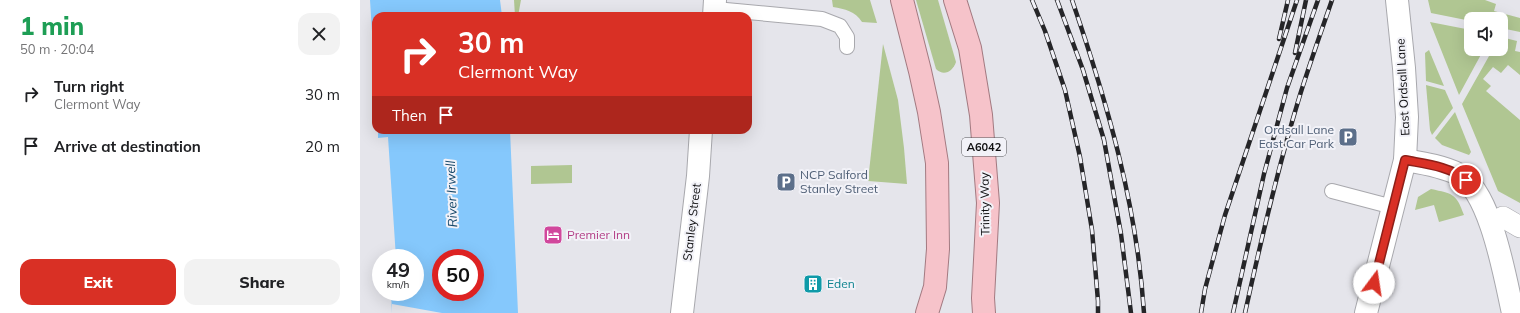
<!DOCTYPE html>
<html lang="en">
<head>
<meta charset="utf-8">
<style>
  :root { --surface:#fff; --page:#f2f2f2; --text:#202124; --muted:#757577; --accent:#d93025 }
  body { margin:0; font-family:Mulish,sans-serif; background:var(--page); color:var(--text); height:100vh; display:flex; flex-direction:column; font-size:15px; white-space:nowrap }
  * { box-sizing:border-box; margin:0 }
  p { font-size:13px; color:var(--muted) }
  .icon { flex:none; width:22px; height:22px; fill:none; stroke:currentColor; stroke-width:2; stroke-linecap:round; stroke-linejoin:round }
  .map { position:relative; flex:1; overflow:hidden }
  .details { display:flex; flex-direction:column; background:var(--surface); width:360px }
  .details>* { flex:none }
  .banner { position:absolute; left:12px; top:12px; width:380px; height:122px; border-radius:12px; box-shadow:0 4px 16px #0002; background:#d93025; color:#fff; overflow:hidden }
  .fabs { position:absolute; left:1104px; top:12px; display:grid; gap:8px }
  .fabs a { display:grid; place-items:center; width:44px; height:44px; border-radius:8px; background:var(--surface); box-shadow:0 4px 16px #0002; font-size:20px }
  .speed { position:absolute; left:12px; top:249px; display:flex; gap:8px; font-size:20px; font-weight:700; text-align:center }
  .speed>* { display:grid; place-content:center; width:52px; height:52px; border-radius:50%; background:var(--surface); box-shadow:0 4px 16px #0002; line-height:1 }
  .speed small { font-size:10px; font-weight:400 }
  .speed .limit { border:6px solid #d22; background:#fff; color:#111 }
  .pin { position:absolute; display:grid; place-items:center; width:34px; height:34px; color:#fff; margin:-17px; border:2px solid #fff; border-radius:50%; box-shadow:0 1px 4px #0007 }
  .me { position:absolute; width:44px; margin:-22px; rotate:14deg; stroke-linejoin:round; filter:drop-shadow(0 0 3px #0008) }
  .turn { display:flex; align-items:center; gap:14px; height:84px; padding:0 20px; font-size:18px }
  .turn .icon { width:52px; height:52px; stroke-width:2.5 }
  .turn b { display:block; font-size:28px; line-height:34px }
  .then { display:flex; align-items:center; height:38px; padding:0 20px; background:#0003; gap:8px; font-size:15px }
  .round { display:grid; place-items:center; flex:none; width:42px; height:42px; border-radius:12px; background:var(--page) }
  .headline { display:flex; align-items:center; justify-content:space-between; height:68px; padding:0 20px }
  h1 { font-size:24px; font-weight:800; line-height:30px; color:#1e9e55 }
  .button { display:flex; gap:8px; margin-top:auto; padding:8px 20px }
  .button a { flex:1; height:46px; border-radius:12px; background:var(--accent); color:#fff; font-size:16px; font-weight:800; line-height:46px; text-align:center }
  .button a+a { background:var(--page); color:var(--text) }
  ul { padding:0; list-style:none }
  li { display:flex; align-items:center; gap:12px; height:52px; padding:0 20px }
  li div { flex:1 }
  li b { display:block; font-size:15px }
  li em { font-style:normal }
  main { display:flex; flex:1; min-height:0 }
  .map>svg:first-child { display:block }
</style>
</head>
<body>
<main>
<section class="details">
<div class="headline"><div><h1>1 min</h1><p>50 m · 20:04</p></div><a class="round"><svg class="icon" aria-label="close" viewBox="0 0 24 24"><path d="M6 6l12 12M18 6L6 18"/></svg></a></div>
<ul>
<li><svg class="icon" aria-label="right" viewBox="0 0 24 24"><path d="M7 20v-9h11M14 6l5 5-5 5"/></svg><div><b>Turn right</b><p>Clermont Way</p></div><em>30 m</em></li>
<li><svg class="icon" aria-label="arrive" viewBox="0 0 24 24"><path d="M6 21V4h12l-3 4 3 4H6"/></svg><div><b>Arrive at destination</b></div><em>20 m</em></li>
</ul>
<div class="button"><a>Exit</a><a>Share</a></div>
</section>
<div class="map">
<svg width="1160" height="313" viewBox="0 0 1160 313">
  <rect width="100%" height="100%" fill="#e5e5eb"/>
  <g fill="#b0c692">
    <polygon points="154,0 161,0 158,16 155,16"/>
    <path d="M472 0H510L517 23 502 22C495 11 485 9 473 7Z"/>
    <path d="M556 0H578L596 62C593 71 584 77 576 69Z"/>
    <polygon points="1068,0 1125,0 1136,4 1134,11 1160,18 1160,32 1141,28 1141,19 1111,19 1111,21 1071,13"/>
    <polygon points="1070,22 1111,30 1111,49 1124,49 1099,95"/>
    <polygon points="1141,37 1157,41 1155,51 1160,52 1160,75 1148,65 1141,73 1133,67 1123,79 1131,86 1126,91 1160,120 1160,203 1138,191 1102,104 1133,49 1141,49"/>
    <polygon points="523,44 538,100 544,148 547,184 508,181"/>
    <polygon points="1069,50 1084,86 1066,81 1065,53"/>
    <polygon points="1066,85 1085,90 1093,108 1072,135 1070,130"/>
    <polygon points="1095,112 1111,152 1109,155 1082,145 1075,138"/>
    <polygon points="212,165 212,183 171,184 171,166"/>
    <path d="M1071 189C1093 194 1096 193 1104 215L1079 222 1074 205 1055 210 1058 197Z"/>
  </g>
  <g fill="#85c8fc" fill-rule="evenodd">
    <polygon points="10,0 140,0 142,16 16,16 16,94"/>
    <path d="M18 130H150L158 313H32L31 292H55V258H36L28 137 18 138ZM81 258H115V292H81Z"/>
  </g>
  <polygon fill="#e5e5eb" points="32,304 82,313 32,313"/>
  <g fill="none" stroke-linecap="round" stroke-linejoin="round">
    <defs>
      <g id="service">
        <polyline points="355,9 462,19 480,26 487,37 487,47"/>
        <polyline points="972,191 1033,207"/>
      </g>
      <polyline id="pedestrian" points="1143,217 1160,227"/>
      <g id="minor">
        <polyline points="354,16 355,0"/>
        <path d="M1045 160C1062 163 1082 166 1098 174 1131 191 1145 278 1153 313"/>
        <polyline points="322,313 338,176 341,130"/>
      </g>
      <polyline id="secondary" points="1006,313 1045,160 1047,117 1044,68 1037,0"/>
      <g id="trunk">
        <polyline points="542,0 560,71 569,112 577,163 578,249 575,287 567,313"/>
        <polyline points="595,0 610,48 621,115 628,203 623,298 624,313"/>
      </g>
    </defs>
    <use href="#service" stroke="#a8a8ad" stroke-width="16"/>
    <use href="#pedestrian" stroke="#a8a8ad" stroke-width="22"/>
    <use href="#minor" stroke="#a8a8ad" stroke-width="24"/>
    <use href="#secondary" stroke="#a8a8ad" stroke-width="24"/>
    <use href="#trunk" stroke="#a37a81" stroke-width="24"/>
    <use href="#service" stroke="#fff" stroke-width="14"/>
    <use href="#pedestrian" stroke="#fff" stroke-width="21"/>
    <use href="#minor" stroke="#fff" stroke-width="22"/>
    <use href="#secondary" stroke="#fff" stroke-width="22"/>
    <use href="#trunk" stroke="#f6c3ca" stroke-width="22"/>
    <defs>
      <g id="rail">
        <polyline points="672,0 685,31 705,90 720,157 732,230 738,301 738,313"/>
        <polyline points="697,0 723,70 744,140 761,234 771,313"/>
        <path d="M712 0C747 102 777 205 784 313"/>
        <polyline points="919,39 928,0"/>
        <polyline points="935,53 946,0"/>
        <polyline points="841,313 845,289 865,215 937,0"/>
        <polyline points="873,313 904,174 927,88 958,0"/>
        <path d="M885 313C901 240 918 167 940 95 950 63 961 32 972 0"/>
      </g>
    </defs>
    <use href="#rail" stroke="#252528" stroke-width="4.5"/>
    <use href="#rail" stroke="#f2f2f8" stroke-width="3" stroke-dasharray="9" stroke-linecap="butt"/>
  </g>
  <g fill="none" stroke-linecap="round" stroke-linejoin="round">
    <defs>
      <path id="route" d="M1014 283 1045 160C1065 164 1089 166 1106 180"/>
    </defs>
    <use href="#route" stroke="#8d1f18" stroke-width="10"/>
    <use href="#route" stroke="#d93025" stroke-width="7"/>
  </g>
  <defs>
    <symbol id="parking-square" viewBox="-11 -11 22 22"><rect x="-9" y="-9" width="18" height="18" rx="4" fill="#5c6f8a" stroke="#f2f2f8"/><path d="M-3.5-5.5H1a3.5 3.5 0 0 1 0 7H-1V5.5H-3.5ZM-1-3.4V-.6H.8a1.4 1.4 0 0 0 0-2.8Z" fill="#fff"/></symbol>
    <symbol id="hotel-square" viewBox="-11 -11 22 22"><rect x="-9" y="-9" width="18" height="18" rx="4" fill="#d1479c" stroke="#f2f2f8"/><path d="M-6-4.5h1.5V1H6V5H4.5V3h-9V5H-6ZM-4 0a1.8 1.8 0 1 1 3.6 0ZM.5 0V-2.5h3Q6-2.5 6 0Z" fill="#fff"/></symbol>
    <symbol id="building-square" viewBox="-11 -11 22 22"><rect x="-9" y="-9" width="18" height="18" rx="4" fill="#0f9aa8" stroke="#f2f2f8"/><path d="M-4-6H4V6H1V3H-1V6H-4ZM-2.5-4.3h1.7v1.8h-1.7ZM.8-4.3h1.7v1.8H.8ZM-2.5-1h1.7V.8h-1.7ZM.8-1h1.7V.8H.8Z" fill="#fff"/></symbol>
  </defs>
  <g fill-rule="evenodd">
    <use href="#parking-square" x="977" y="126" width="22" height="22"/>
    <use href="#parking-square" x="415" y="171" width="22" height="22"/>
    <use href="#hotel-square" x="182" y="224" width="22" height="22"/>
    <use href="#building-square" x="442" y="273" width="22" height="22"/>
  </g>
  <g text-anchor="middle" stroke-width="4" stroke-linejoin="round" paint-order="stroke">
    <rect fill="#f2f2f8" stroke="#535356" stroke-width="1" x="602" y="138" width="44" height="18" rx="3"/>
    <g font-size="11" font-weight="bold" fill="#0f0f11">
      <text x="624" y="151">A6042</text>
    </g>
    <g font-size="12" fill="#0f0f11" stroke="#f2f2f8">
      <text transform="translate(1043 87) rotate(-93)" y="4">East Ordsall Lane</text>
      <text transform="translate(625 204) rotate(-91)" y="4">Trinity Way</text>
      <text transform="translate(332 222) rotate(-83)" y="4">Stanley Street</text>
    </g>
    <g font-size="12" fill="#4e5e75" stroke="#f2f2f8" text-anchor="end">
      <text x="974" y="134">Ordsall Lane<tspan x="974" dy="14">East Car Park</tspan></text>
      <text x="440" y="179" text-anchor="start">NCP Salford<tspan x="440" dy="14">Stanley Street</tspan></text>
    </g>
    <g font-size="12" fill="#b23c85" stroke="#f2f2f8" text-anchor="start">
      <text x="207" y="239">Premier Inn</text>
    </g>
    <g font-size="12" fill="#0d838f" stroke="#f2f2f8" text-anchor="start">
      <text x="467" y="288">Eden</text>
    </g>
    <g font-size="13" font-style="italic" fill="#16486a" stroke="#f2f2f8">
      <text transform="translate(91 194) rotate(-92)" y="5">River Irwell</text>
    </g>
  </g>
</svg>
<div class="fabs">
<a><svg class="icon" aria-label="sound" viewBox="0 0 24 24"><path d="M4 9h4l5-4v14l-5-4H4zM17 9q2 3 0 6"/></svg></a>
</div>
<div class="speed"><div>49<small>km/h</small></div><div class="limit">50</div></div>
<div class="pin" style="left:1106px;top:180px;background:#d93025"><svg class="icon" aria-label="arrive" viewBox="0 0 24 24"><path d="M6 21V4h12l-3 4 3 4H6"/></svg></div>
<svg class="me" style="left:1014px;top:283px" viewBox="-20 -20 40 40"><circle r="19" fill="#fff"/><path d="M0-13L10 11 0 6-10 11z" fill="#d93025"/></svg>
<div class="banner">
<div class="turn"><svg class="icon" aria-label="right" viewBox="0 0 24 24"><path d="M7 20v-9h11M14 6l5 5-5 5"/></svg><div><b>30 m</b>Clermont Way</div></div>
<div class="then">Then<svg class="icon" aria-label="arrive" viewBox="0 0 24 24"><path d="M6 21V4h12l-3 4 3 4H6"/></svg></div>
</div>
</div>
</main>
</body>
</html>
